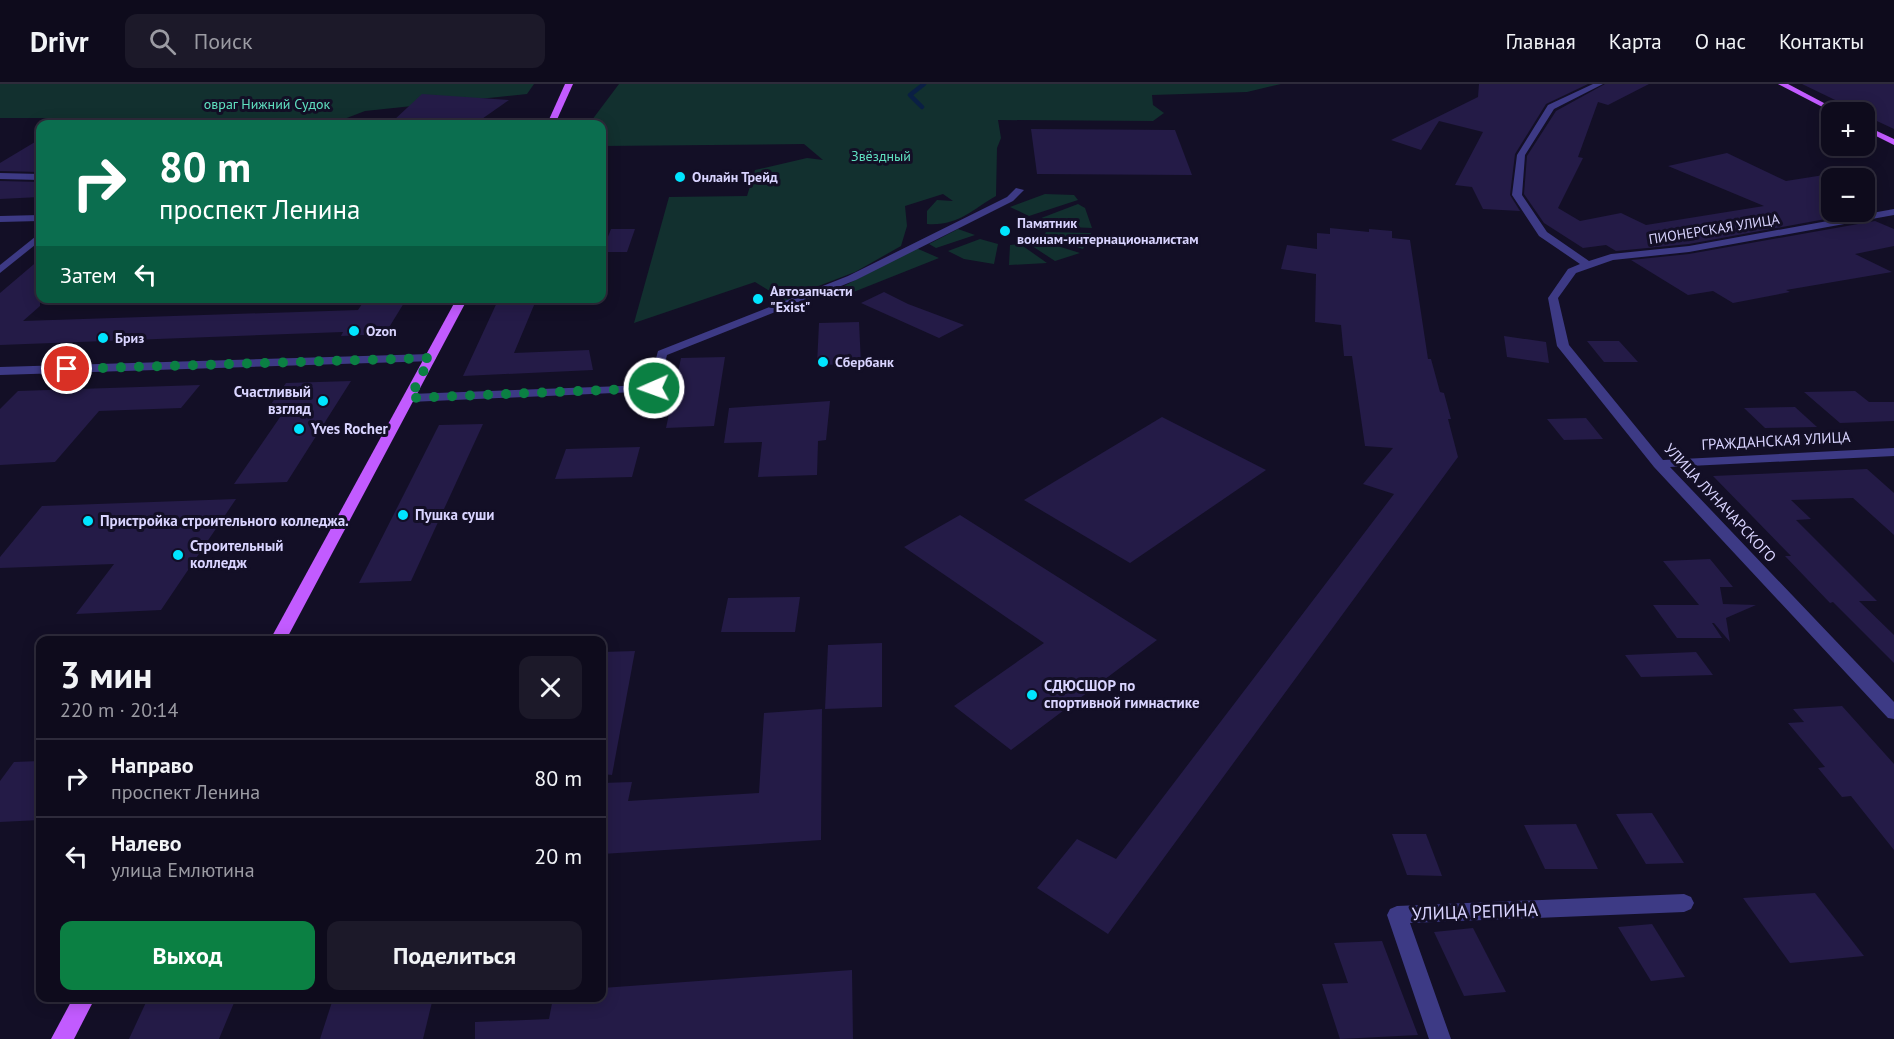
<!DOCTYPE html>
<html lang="ru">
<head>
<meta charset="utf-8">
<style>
  :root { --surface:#0e0b1c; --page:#1c1929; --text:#f1f3f6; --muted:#9b9ba3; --line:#2e2b3b; --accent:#0b8043 }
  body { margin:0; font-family:"PT Sans",sans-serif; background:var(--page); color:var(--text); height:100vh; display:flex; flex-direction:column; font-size:22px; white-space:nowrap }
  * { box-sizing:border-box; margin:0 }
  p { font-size:20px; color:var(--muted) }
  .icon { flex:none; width:33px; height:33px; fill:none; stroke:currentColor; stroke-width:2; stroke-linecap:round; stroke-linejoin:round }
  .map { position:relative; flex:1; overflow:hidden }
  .sheet { position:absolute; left:36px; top:552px; width:570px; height:366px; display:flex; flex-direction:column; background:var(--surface); border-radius:12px; box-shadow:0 3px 15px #0003,0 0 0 2px var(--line) }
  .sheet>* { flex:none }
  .hud { position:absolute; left:36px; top:36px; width:570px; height:183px; border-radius:12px; box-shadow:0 3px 15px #0003,0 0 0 2px var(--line); background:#0b6e4f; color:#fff; overflow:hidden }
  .controls { position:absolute; left:1821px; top:18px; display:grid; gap:12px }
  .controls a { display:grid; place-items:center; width:54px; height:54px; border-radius:12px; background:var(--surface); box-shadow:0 3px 15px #0003,0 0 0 2px var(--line); font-size:30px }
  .pin { position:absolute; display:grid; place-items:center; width:51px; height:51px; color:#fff; margin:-26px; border:3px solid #fff; border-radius:50%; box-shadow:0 2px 6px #0007 }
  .me { position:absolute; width:66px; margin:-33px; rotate:268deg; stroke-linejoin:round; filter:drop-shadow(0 0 4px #0008) }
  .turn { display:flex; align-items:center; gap:21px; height:126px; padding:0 24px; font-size:27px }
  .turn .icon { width:78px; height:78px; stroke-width:2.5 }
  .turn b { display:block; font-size:42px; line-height:51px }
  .then { display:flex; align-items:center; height:57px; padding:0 24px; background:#0003; gap:12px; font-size:22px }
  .round { display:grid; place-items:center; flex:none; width:63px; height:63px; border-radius:12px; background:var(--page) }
  .summary { display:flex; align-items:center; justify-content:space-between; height:102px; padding:0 24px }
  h1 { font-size:36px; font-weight:700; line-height:45px }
  .button { display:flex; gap:12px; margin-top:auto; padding:12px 24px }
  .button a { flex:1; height:69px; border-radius:12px; background:var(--accent); color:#fff; font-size:24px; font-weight:700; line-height:69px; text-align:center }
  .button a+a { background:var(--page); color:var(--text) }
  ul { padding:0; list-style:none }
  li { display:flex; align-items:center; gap:18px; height:78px; padding:0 24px; border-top:2px solid var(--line) }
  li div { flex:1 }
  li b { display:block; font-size:22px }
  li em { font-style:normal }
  header { display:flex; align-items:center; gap:36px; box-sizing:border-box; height:84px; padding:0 30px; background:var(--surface); border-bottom:2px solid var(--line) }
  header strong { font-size:28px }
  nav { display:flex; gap:33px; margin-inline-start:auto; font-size:21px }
  .search { width:420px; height:54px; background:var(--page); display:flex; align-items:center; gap:15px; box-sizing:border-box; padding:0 21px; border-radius:12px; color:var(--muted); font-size:22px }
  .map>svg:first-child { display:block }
</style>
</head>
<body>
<header>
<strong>Drivr</strong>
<div class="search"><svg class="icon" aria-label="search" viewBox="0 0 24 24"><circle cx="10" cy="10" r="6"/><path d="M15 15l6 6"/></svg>Поиск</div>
<nav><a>Главная</a><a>Карта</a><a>О нас</a><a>Контакты</a></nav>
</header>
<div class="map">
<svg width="1894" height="955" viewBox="0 0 1894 955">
  <rect width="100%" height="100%" fill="#130f26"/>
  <g fill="#12302f">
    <polygon points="0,0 534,0 527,10 365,27 331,40 55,40 63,34 0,34"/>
    <path d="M619 0H1281L1247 8 1152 11 1153 21 1164 29 1153 37 998 36 1001 54 997 64 996 112C971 126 959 142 927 140V127L937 116 953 117 943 110 905 122 907 142 901 162 855 188 795 211 786 217 755 198 634 239 669 113 747 112 755 86 807 74 823 76 804 60 602 62V40H589Z"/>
    <polygon points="1045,110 1074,111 1078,116 1029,132 1010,123"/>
    <polygon points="1078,120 1085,124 1092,144 1046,142 1036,136"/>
    <polygon points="958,145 975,151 936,164 929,160"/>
    <polygon points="1046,148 1091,149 1083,165 1044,152"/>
    <polygon points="980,155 998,160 994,180 964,175 948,167"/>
    <polygon points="1035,155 1080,169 1055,177 1026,158"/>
    <polygon points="1020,160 1047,179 1009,181 1010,161"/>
    <polygon points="916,164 939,174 851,209 844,202"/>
  </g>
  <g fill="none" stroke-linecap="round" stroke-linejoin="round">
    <polyline stroke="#0a1f44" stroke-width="4.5" points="922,23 910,11 924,0"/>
  </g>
  <g fill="#241b47">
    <polygon points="1479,0 1588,0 1546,20 1515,70 1510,111 1520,127 1483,125 1472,103 1455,101 1483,48 1439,37 1421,66 1391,56 1478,13"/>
    <polygon points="1605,0 1649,0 1608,21 1598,18 1578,73 1583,74 1558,124 1580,137 1621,129 1646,141 1764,122 1668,82 1727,69 1786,97 1824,91 1832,94 1832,128 1858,129 1689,160 1616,167 1606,161 1583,164 1544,139 1524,110 1527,72 1556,27"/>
    <polygon points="1802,0 1894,0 1894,45 1864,31 1864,28 1860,28"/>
    <polygon points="422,10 509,16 479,37 393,37"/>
    <polygon points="1031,45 1175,46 1192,91 1037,90"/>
    <polygon points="40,55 40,88 0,87 0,79"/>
    <polygon points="0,97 40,98 40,113 0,115"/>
    <polygon points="1875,137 1894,145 1894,162 1855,170 1892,188 1786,206 1790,208 1733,219 1713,207 1688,211 1631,176 1689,170"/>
    <polygon points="1330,144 1369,148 1369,145 1392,147 1392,154 1410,156 1428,275 1431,275 1440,308 1444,309 1451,335 1448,335 1458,373 1108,850 1037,804 1077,755 1116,775 1394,410 1363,400 1393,364 1365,362 1352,272 1344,272 1341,241 1315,238 1316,190 1281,185 1287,161 1317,165 1317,149 1330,150"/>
    <polygon points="611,145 635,145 627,168 602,168"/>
    <polygon points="40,175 40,222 23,237 358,226 366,214 407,214 385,250 341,252 343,248 0,261 0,209"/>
    <polygon points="884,208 908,220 964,241 939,254 861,219"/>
    <polygon points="499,214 537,214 514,269 589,266 593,286 463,292"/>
    <polygon points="859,238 861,280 817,281 819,239"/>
    <polygon points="1504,252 1546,258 1549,279 1507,273"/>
    <polygon points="1587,257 1619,257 1638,278 1604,278"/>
    <polygon points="725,273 714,342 666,344 681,274"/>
    <polygon points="351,297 287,398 234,400 287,323 269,323 286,299"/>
    <polygon points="200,301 181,324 99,327 55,378 0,381 0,325 18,307"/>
    <polygon points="1855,307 1869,318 1894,318 1894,337 1840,339 1804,308"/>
    <polygon points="830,317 826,356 818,357 817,391 758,393 762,358 724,359 729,324"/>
    <polygon points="1795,323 1817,343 1765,344 1744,324"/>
    <polygon points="1162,333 1266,386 1130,479 1024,416"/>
    <polygon points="1586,334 1603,355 1564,356 1547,335"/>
    <polygon points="483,340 411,497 359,499 439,341"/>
    <polygon points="640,363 632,393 555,395 566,365"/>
    <polygon points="1867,385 1894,409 1894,451 1853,414 1791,416 1811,435 1796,436 1877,517 1859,517 1894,551 1894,579 1833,518 1830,519 1785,472 1791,472 1713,392"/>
    <polygon points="236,415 161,526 76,530 114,480 0,484 0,473 42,422"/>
    <polygon points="960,431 1157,556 1011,666 954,622 1044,559 904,463"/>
    <polygon points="1710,475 1733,503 1720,503 1723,520 1756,521 1726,534 1730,558 1714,539 1712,539 1722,554 1677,554 1653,521 1699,521 1663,477"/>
    <polygon points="800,513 795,548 721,548 728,514"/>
    <polygon points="882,559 882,623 825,625 828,561"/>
    <polygon points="635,567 612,691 602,690 602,568"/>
    <polygon points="1696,568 1713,591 1641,593 1625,571"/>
    <polygon points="1842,622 1894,680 1894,766 1851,712 1842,713 1818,684 1825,683 1788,639 1804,638 1793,625"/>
    <polygon points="822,625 821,756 602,770 602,699 632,698 628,717 759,709 764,629"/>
    <polygon points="40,677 40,736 0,738 0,697 14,678"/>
    <polygon points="1652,729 1684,779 1646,780 1616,730"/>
    <polygon points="1576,740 1598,785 1545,785 1524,741"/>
    <polygon points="1392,750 1426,750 1442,792 1407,791"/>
    <polygon points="1815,809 1864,872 1790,879 1743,814"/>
    <polygon points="1652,840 1685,893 1651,897 1618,843"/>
    <polygon points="1473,844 1506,908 1464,912 1434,848"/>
    <polygon points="1382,857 1418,951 1340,955 1322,900 1348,899 1334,859"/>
    <polygon points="852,886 853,955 475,955 475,938 549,935 553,914 602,914 602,904"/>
    <polygon points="148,914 236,914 219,955 129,955"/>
    <polygon points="374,914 433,914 423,955 320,955 332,918"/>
  </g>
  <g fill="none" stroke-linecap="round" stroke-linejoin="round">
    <g fill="#3d3a85" fill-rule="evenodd">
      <polygon points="1593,0 1603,0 1554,25 1525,71 1522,111 1547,148 1589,177 1611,170 1689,162 1894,125 1894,131 1689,168 1613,176 1576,189 1558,214 1569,261 1663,376 1894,364 1894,372 1670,383 1894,618 1894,635 1888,634 1654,383 1557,262 1548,214 1568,185 1580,180 1539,152 1512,111 1517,71 1548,21"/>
      <polygon points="0,89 40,90 40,96 0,95"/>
      <polygon points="1016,104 1024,106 1013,117 856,196 667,271 658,307 410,318 404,314 410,310 649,301 658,267 848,192 1007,113"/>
      <polygon points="40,131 40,137 0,138 0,132"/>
      <polygon points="40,149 40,157 0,189 0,181"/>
      <polygon points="430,270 436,274 434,277 0,291 0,283"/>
      <polygon points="1684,810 1691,813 1694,819 1691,825 1684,828 1410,839 1451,955 1429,955 1387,831 1390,825 1397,822"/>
    </g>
    <g fill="#c25bff" fill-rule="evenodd">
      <polygon points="565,0 573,0 555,40 547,40"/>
      <polygon points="1778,0 1788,0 1841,28 1832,28"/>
      <polygon points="1864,41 1894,55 1894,61 1864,46"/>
      <polygon points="457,214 468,214 286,556 270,556"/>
      <polygon points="73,914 95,914 74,955 51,955"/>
    </g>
  </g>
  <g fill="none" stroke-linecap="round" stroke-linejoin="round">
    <polyline stroke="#0b8043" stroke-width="10" stroke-dasharray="0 18" points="67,285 430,274 410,314 654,304"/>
  </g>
  <g fill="#00e5ff" stroke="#130f26" stroke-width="2">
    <circle cx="680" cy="93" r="6"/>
    <circle cx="1005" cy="147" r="6"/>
    <circle cx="758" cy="215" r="6"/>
    <circle cx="354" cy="247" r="6"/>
    <circle cx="103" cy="254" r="6"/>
    <circle cx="823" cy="278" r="6"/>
    <circle cx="323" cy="317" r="6"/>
    <circle cx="299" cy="345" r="6"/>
    <circle cx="403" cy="431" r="6"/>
    <circle cx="88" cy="437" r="6"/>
    <circle cx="178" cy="471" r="6"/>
    <circle cx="1032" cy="611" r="6"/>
  </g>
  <g text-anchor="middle" stroke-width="6" stroke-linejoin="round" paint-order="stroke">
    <g font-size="14" fill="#5fe0c0" stroke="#130f26">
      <text x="267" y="25">овраг Нижний Судок</text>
      <text x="881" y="77">Звёздный</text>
    </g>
    <g font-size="14" font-weight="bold" fill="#d9d4ff" stroke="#130f26" text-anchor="start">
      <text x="692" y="98">Онлайн Трейд</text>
      <text x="1017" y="144">Памятник<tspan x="1017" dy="16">воинам-интернационалистам</tspan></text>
      <text x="770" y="212">Автозапчасти<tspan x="770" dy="16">"Exist"</tspan></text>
      <text x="366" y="252">Ozon</text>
      <text x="115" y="259">Бриз</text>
      <text x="835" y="283">Сбербанк</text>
    </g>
    <g font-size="14" fill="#d9d4ff" stroke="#130f26">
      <text transform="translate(1714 145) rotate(-9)" y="5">ПИОНЕРСКАЯ УЛИЦА</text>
    </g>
    <g font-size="15" font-weight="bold" fill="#d9d4ff" stroke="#130f26" text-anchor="start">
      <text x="311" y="313" text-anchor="end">Счастливый<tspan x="311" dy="17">взгляд</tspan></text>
      <text x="311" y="350">Yves Rocher</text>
      <text x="415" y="436">Пушка суши</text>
      <text x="100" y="442">Пристройка строительного колледжа.</text>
      <text x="190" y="467">Строительный<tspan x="190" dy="17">колледж</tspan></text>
      <text x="1044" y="607">СДЮСШОР по<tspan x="1044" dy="17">спортивной гимнастике</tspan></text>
    </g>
    <g font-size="15" fill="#d9d4ff" stroke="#130f26">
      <text transform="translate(1776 357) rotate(-3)" y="5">ГРАЖДАНСКАЯ УЛИЦА</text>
      <text transform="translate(1720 419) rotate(47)" y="5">УЛИЦА ЛУНАЧАРСКОГО</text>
    </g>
    <g font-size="18" fill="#d9d4ff" stroke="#130f26">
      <text transform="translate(1475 828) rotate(-2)" y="6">УЛИЦА РЕПИНА</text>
    </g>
  </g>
</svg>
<div class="controls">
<a>+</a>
<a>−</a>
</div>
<div class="pin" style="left:67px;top:285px;background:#d93025"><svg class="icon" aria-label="arrive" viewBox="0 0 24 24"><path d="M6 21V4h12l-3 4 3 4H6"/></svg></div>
<svg class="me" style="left:654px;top:304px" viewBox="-20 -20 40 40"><circle r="17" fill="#0b8043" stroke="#fff" stroke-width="3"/><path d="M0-11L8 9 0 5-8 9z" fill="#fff"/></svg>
<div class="hud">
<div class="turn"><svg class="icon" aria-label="right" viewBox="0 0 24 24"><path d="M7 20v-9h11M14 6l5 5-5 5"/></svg><div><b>80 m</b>проспект Ленина</div></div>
<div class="then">Затем<svg class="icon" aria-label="left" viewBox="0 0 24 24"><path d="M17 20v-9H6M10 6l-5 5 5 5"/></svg></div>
</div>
<section class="sheet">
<div class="summary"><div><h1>3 мин</h1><p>220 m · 20:14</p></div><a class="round"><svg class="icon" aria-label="close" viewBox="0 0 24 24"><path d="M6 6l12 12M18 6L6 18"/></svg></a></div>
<ul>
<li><svg class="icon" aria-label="right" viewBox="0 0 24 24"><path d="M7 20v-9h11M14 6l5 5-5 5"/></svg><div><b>Направо</b><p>проспект Ленина</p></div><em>80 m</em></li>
<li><svg class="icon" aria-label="left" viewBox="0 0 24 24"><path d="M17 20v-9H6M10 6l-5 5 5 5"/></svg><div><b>Налево</b><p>улица Емлютина</p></div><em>20 m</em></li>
</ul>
<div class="button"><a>Выход</a><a>Поделиться</a></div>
</section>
</div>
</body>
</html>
